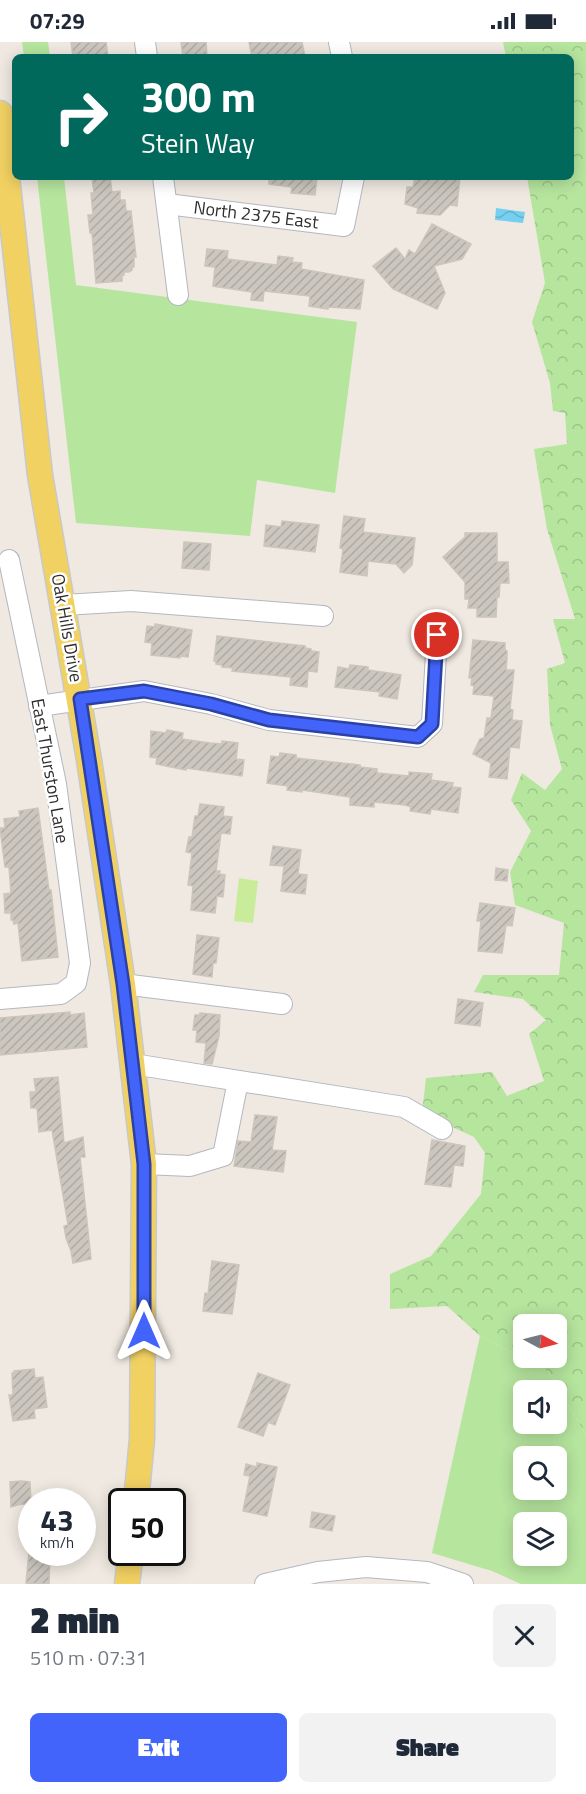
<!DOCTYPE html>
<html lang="en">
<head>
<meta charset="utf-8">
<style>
  :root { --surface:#fff; --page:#f2f2f3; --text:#1f2937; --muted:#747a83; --accent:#4264fb }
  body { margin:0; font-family:"Titillium Web",sans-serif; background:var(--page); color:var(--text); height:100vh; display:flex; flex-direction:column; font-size:22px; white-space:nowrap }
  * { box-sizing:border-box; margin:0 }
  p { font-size:20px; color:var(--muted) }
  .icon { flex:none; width:33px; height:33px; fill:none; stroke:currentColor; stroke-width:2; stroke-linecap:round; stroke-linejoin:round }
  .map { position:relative; height:1542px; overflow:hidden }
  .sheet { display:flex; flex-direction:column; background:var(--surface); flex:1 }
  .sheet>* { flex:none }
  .top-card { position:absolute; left:12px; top:12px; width:562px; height:126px; border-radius:9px; box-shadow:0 3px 15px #0003; background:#00695c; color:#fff; overflow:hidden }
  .needle { width:39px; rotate:97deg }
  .fabs { position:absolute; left:513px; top:1272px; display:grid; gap:12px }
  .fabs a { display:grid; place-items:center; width:54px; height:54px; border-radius:9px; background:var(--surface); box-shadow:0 3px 15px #0003; font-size:30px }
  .speed { position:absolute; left:18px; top:1446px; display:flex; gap:12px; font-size:30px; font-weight:700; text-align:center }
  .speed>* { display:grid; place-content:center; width:78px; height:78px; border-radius:50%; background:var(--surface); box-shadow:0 3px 15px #0003; line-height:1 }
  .speed small { font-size:15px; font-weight:400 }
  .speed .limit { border:3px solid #111; border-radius:9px; background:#fff; color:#111 }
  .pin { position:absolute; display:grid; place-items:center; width:51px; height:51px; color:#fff; margin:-26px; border:3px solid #fff; border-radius:50%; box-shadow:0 2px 6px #0007 }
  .me { position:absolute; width:66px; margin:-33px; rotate:0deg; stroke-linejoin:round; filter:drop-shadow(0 0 4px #0008) }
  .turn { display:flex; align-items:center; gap:21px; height:126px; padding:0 30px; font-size:27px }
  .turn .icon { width:78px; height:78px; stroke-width:2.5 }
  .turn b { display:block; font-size:42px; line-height:51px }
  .round { display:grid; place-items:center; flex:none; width:63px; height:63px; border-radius:9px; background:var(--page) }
  .overview { display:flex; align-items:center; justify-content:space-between; height:102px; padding:0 30px }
  h1 { font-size:36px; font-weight:800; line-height:45px }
  .primary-button { display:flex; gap:12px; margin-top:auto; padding:12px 30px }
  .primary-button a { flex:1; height:69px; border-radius:9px; background:var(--accent); color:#fff; font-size:24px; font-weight:800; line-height:69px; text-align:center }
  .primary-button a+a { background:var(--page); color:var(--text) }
  .status { display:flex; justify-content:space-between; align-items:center; height:42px; padding:0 30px; background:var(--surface); direction:ltr }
  .status svg { height:16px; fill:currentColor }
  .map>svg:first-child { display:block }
</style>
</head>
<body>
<div class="status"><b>07:29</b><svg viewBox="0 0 49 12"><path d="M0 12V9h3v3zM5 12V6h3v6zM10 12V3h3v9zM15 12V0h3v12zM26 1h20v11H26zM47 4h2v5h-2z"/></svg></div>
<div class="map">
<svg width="586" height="1542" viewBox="0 0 586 1542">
  <defs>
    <pattern id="forest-crowns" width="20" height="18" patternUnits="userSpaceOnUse" patternTransform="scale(1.5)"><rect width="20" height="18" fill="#b6e59e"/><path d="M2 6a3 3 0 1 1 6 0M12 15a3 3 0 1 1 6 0" fill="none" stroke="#9dc588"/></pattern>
    <pattern id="water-waves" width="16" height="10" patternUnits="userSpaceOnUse" patternTransform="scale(1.5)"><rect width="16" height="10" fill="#75cff0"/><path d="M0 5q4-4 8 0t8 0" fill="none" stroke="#66b2ce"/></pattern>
    <pattern id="building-hatch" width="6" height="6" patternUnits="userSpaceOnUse" patternTransform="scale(1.5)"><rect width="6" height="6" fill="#cbc7bf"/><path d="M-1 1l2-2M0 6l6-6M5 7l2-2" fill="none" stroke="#afaba4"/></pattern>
  </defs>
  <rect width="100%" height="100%" fill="#efe9e1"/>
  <g fill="#b6e59e" fill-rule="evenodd">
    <polygon points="22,0 48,0 50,15 24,15"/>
    <polygon points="37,135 64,135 76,243 357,280 335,451 257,438 250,494 76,481"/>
    <path d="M480 1294 548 1329 586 1393V1542H521L492 1529 432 1511ZM524 1348H556V1382H524ZM524 1414H556V1448H524ZM524 1480H556V1514H524Z"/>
  </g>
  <path fill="url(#forest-crowns)" fill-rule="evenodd" d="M503 0H586V1393L548 1329 480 1294 447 1264 390 1267V1232L431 1214 481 1152 485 1111 474 1095 422 1071 426 1036 492 1030 507 1054 544 1039 529 992 546 978 523 957 474 950 483 933H559L564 881 515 863 510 830 531 789 511 758 522 731 545 748 562 727 550 683 547 627 565 621 553 577H575L547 487 534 407 567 402 565 371 553 369 550 341 532 280 545 241 527 135H572V15H506ZM524 1282H556V1316H524Z"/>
  <polygon fill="#c9ec9a" points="239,836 258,839 253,881 234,879"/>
  <polygon fill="url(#water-waves)" points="496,166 525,170 523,181 495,178"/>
  <g fill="url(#building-hatch)" stroke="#cbc5ba" stroke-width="1.5">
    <polygon points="71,0 106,0 108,15 73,15"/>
    <polygon points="181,0 206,0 207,14 183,15"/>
    <polygon points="249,0 302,0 305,15 252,15"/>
    <polygon points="92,135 110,135 112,150 120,149 120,158 125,158 126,169 131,169 136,215 134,215 134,225 132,225 132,228 129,230 124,230 124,233 122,233 122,239 96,241 92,191 90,191 88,173 93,173 91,151 94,151"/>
    <polygon points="269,135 317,135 315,153 291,151 292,145 269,142"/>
    <polygon points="415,135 460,135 457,164 450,163 440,173 417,171 418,166 405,162 407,145 413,145"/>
    <polygon points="432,182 471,202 462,217 434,224 445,251 437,267 393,247 373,224 396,206 405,217 409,208 415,212"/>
    <polygon points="207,207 228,209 227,217 277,223 278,214 293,216 292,220 302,221 301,227 364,238 360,267 328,265 328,267 309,264 310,254 264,249 263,259 251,258 252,250 213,244 215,225 205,224"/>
    <polygon points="344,474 365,477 363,490 415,496 412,523 404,531 396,522 368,519 367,534 340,530 343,507 340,506"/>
    <polygon points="282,479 319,483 315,510 264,504 266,483 281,485"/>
    <polygon points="465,491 497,491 497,520 508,520 509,541 500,541 499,555 497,555 496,575 477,575 477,566 468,566 469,557 465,557 465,540 443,515 465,495"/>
    <polygon points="184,500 211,502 209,528 182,526"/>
    <polygon points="155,582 192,588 188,615 180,614 180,616 151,613 152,601 145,600 147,584 155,585"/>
    <polygon points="217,594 305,604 305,606 311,607 311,609 319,610 317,630 308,629 307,645 290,643 291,635 232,629 233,626 222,625 222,623 216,622 216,619 214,619"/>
    <polygon points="473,598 505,601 505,608 507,609 507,616 506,628 514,628 510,667 513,668 512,678 522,679 519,706 510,705 507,737 489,735 491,721 473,712 480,697 484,696 487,676 491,676 494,654 473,652 474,644 471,643 472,636 469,636"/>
    <polygon points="350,623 368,625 368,628 401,633 397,657 379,654 380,650 335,645 338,625 349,627"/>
    <polygon points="167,688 183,691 182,697 210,701 222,702 222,699 238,701 236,717 244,718 242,734 186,726 186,728 156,722 157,716 150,715 151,689 166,691"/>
    <polygon points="280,711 296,713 296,716 360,723 360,725 377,727 377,731 409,734 409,730 432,732 431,738 453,741 452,745 461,746 458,771 431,767 430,772 410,769 411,765 405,763 374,760 374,765 350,763 350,755 302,748 302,750 287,748 288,744 267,741 271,714 279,715"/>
    <polygon points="200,762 224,765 223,774 232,775 230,792 221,791 216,829 220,829 219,832 225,833 223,855 217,854 215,871 191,868 193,844 188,843 192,811 186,810 189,795 192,795 195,774 198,774"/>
    <polygon points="38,766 49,848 51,848 58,915 22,919 18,881 14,882 13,878 11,878 11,871 5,871 4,852 11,851 9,825 5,825 0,786 5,786 4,777 20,775 19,769"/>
    <polygon points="273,804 301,808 298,832 307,833 305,852 281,849 284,824 270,823"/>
    <polygon points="496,826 508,828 507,839 495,838"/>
    <polygon points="480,861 515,866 512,884 506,883 502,911 478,909 481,879 477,879"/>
    <polygon points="197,893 219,896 216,921 213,921 212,935 193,932"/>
    <polygon points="458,957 483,961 480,984 455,981"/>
    <polygon points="70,970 70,973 84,971 87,1005 0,1013 0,976"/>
    <polygon points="200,971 220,973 219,994 212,1022 204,1021 206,1001 196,1000 197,988 193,988 195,973 200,973"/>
    <polygon points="58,1035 64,1101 83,1095 84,1106 85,1115 80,1115 91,1217 73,1221 71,1209 66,1196 64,1184 68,1183 52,1088 39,1090 37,1066 31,1066 30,1050 36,1050 34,1037"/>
    <polygon points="255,1073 277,1075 272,1108 286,1109 283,1130 234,1124 238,1099 251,1100"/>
    <polygon points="432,1098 465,1104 463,1124 454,1123 451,1145 425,1142"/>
    <polygon points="212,1219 239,1223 232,1272 203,1269 205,1251 208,1252"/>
    <polygon points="34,1327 35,1336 43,1335 47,1365 34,1367 35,1376 13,1379 9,1353 13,1353 12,1331 14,1331 14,1329"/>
    <polygon points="258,1331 290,1343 275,1383 268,1380 263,1394 238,1385"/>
    <polygon points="257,1421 277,1425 267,1474 243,1469 250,1434 244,1433 246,1422 257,1425"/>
    <polygon points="21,1439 30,1440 31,1463 21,1462 11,1465 10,1440"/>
    <polygon points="312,1470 335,1474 332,1489 310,1485"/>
    <polygon points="29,1510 50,1510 49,1542 26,1541"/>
  </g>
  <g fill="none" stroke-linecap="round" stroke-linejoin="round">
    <defs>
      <g id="minor">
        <polyline points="145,0 147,15"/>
        <polyline points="339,0 342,15"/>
        <polyline points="163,135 178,253"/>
        <polyline points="167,162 344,184 354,135"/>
        <polyline points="63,563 131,559 323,574"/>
        <polyline points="39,664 144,649 211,662 269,678 418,695 432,682 437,593"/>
        <polyline points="123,942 282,962"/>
        <polyline points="0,957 61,952 76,941 80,921 56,742 9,518"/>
        <polyline points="133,1022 404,1065 442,1087"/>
        <polyline points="144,1122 190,1124 223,1114 238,1039"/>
        <polyline points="265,1542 318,1530 366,1525 427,1530 463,1542"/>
      </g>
      <g id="major">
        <polyline points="0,71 40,433 89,718 123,942 144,1122 142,1397 136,1460"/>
        <polyline points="127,1542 131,1510"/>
      </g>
    </defs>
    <use href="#minor" stroke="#b4b7c1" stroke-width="22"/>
    <use href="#major" stroke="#c9c9c9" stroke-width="27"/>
    <use href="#minor" stroke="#fff" stroke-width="20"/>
    <use href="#major" stroke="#f2d163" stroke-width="24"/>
  </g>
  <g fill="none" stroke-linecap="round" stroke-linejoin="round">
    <defs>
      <polyline id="route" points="144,1289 144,1122 123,942 80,657 144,649 211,662 269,678 418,695 432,682 437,593"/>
    </defs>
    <use href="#route" stroke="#2b41a3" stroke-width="15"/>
    <use href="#route" stroke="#4264fb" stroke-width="10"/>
  </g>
  <g text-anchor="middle" stroke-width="5" stroke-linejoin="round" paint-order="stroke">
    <g font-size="18" fill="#2e2e2e" stroke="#fff">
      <text transform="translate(256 173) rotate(7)" y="6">North 2375 East</text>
      <text transform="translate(67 586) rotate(80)" y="6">Oak Hills Drive</text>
      <text transform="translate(50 729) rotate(80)" y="6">East Thurston Lane</text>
    </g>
  </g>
</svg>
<div class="fabs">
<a><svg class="needle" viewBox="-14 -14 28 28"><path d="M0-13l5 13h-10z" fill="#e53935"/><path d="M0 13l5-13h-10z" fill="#747a83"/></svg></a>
<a><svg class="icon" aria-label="sound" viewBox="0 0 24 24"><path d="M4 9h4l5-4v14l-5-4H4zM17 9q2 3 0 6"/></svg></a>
<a><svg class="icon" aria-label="search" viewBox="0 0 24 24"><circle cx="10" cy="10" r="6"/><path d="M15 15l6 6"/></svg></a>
<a><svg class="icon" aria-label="layers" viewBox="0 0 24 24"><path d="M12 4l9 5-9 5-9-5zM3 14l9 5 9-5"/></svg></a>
</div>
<div class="speed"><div>43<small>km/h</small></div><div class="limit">50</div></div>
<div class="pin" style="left:437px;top:593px;background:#d93025"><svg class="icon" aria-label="arrive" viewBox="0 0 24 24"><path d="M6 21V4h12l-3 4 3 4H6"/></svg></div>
<svg class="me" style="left:144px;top:1289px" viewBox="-20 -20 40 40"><path d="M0-17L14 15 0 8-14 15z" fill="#4264fb" stroke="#fff" stroke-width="4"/></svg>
<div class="top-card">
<div class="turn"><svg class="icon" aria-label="right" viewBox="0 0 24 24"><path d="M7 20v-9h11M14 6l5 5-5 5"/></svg><div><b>300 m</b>Stein Way</div></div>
</div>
</div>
<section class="sheet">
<div class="overview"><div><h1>2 min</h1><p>510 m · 07:31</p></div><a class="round"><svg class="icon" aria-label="close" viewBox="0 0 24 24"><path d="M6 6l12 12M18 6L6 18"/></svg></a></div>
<div class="primary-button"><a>Exit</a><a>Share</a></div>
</section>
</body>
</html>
